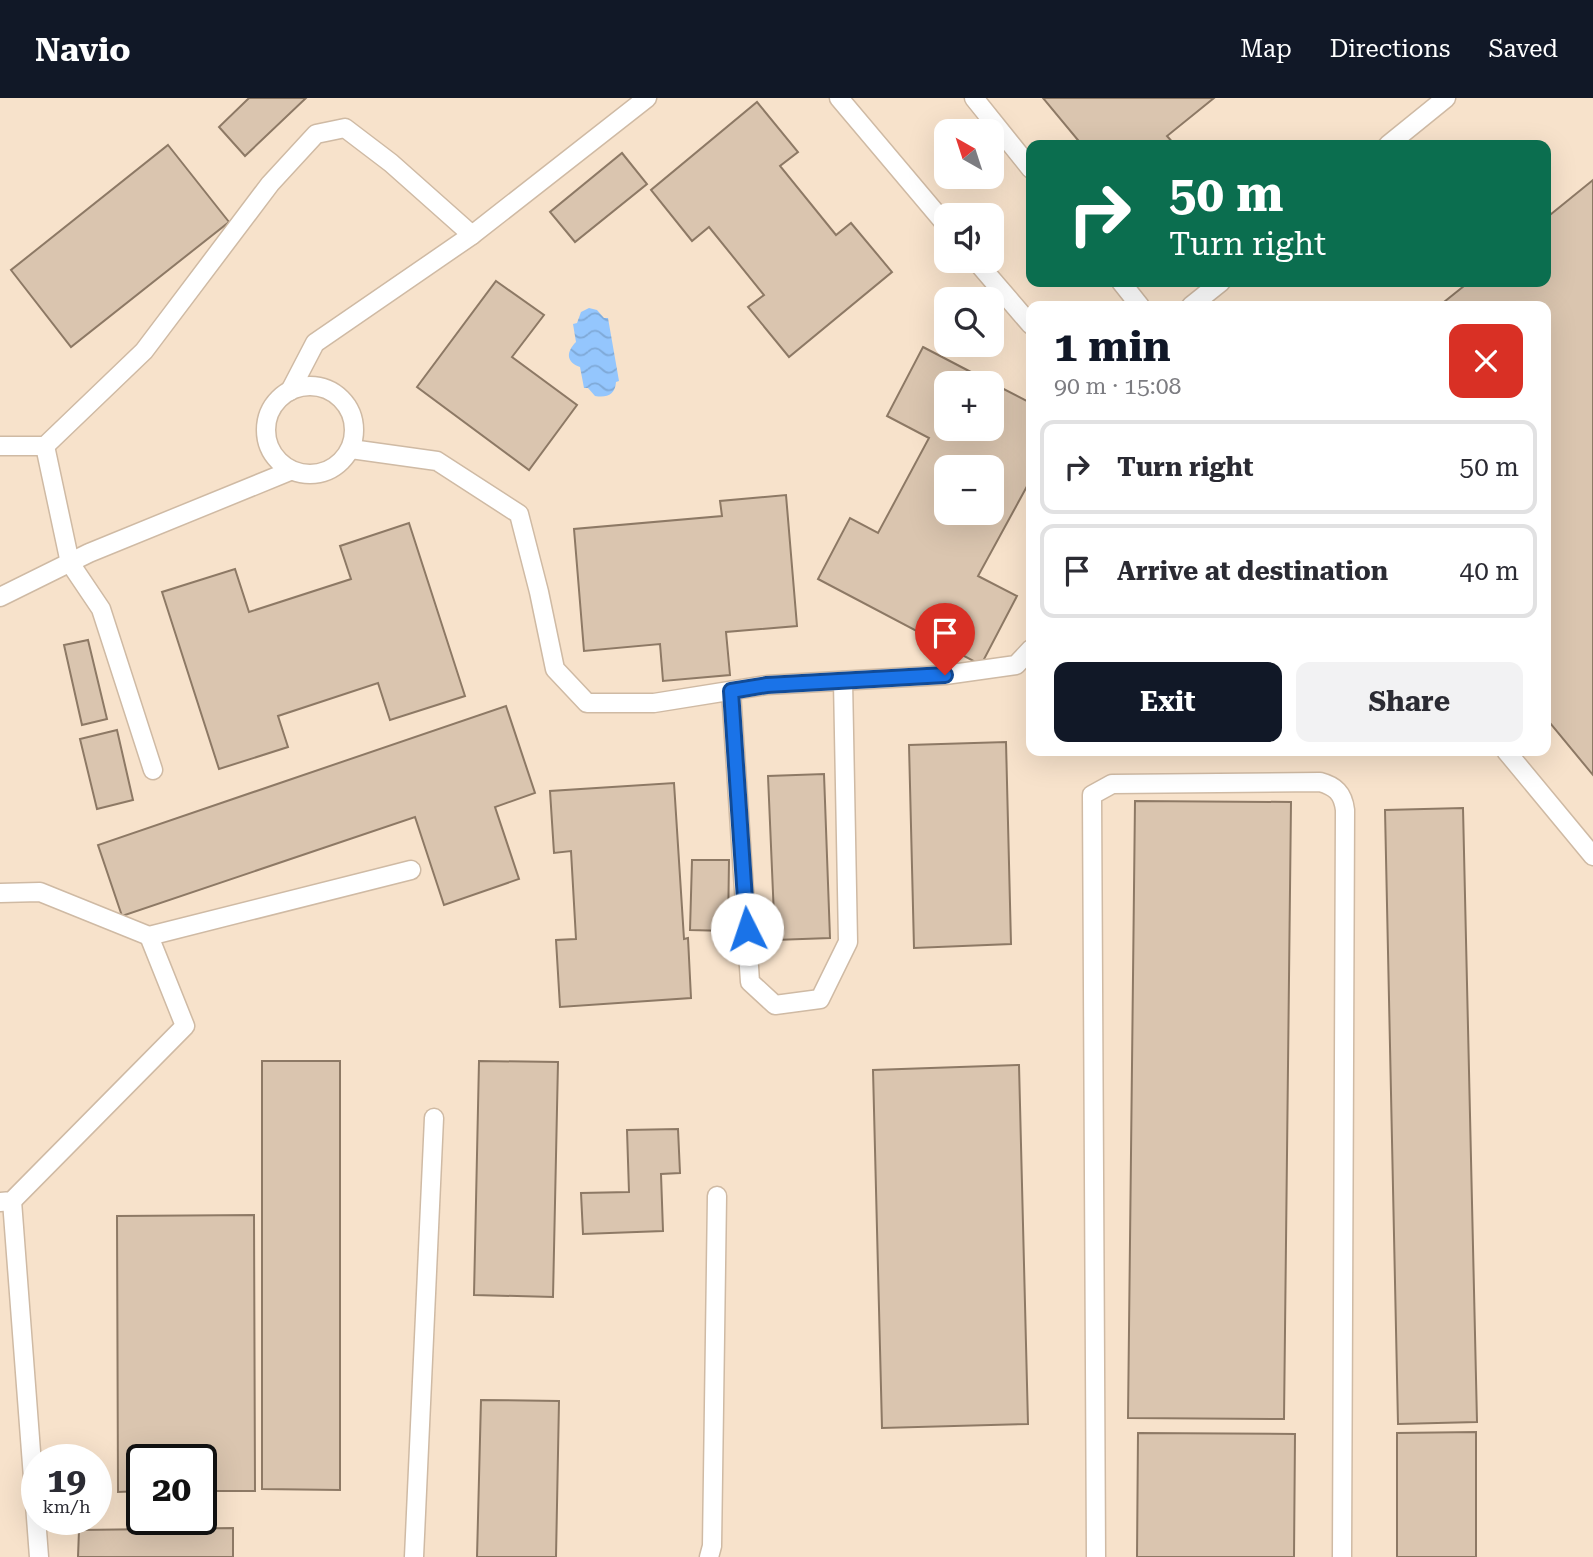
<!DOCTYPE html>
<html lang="en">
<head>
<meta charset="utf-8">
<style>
  :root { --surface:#fff; --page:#f2f2f3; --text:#2b2b33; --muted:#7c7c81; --line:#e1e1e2; --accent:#111827 }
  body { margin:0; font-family:"Roboto Serif",serif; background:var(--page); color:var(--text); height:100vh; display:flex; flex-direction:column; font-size:26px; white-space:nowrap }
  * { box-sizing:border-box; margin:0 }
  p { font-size:23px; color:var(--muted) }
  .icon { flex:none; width:38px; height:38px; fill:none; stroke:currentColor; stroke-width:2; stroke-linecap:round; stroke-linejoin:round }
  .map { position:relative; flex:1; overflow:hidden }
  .details { position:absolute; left:1026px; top:203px; width:525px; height:455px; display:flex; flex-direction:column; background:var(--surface); border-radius:14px; box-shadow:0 7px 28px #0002 }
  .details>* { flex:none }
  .banner { position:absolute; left:1026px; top:42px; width:525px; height:147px; border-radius:14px; box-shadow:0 7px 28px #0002; background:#0b6e4f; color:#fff; overflow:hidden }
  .needle { width:46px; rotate:321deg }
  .controls { position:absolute; left:934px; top:21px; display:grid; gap:14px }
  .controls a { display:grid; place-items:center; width:70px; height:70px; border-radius:14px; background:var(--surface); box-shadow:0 7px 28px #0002; font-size:35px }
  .speed { position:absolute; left:21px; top:1346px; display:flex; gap:14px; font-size:35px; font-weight:700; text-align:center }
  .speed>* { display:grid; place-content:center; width:91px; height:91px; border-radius:50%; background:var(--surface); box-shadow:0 7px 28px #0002; line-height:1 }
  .speed small { font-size:18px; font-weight:400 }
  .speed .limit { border:4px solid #111; border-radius:10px; background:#fff; color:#111 }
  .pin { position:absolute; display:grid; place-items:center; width:60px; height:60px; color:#fff; margin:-72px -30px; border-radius:50% 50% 50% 0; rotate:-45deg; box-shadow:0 0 7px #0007 }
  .pin .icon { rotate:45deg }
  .me { position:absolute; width:77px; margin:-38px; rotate:356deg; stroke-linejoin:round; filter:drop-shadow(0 0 5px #0008) }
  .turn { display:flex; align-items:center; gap:24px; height:147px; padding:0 28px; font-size:32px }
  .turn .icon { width:91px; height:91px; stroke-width:2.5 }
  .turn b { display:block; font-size:49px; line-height:60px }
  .round { display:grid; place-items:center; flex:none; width:74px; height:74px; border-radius:14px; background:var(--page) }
  .overview { display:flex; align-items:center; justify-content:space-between; height:119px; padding:0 28px }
  h1 { font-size:42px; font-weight:700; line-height:52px; color:var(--accent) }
  .cta { display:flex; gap:14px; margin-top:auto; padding:14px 28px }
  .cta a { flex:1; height:80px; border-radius:14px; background:var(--accent); color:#fff; font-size:28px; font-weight:700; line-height:80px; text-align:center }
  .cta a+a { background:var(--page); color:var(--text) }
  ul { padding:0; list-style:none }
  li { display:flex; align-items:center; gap:21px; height:94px; margin:0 14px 10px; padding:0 14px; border:4px solid var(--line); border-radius:14px }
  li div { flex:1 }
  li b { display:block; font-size:26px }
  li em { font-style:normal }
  header { display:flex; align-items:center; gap:42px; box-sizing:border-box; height:98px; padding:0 35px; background:var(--accent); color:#fff }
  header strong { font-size:33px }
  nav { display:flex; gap:38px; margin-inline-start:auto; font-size:24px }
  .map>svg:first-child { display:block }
</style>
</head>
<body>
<header>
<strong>Navio</strong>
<nav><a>Map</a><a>Directions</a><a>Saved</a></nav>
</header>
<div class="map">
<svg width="1593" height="1459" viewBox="0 0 1593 1459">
  <defs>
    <pattern id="water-waves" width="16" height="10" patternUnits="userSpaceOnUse" patternTransform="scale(1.75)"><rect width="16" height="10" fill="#94c6fd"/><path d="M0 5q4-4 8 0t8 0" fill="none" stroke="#7fa9d7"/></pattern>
  </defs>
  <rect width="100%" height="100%" fill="#f7e2cb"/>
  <path fill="url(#water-waves)" d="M589 210 597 212 604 220H608L619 283 616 284C615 297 607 300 595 298L588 290H584L580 269C566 264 566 254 576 244L573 226 577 225 581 214Z"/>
  <g fill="#dac5af" stroke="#8d7965" stroke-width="2" fill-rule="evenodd">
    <polygon points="249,0 306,0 245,58 219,29"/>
    <polygon points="1043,0 1214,0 1167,38 1175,47 1082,47"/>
    <polygon points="757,4 798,54 780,68 836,137 851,125 892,174 789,259 748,209 764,197 709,129 692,143 651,92"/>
    <polygon points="168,47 229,124 71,249 11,172"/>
    <polygon points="622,55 647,86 575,144 550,114"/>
    <polygon points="1593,82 1593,677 1545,619 1545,208 1439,208 1469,184 1545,184 1545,121"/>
    <polygon points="496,183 544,217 512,259 577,307 529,372 417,289"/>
    <path d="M923 249 992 285H947V331H992V285L1031 305V381L978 478 1017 498 981 567 818 481 850 420 878 435 929 340 887 318ZM947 369H992V415H947Z"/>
    <polygon points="786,397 797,528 726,534 730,577 663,583 660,546 584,553 574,431 722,418 720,403"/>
    <polygon points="409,425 465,598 390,622 378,585 278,618 288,649 219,671 162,494 235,471 249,514 351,481 340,448"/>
    <polygon points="88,542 107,621 82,627 64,547"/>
    <polygon points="506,608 535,695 495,709 519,781 444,807 415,719 122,818 98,747"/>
    <polygon points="117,632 133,702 97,711 80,641"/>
    <polygon points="1006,644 1011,846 914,850 909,647"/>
    <polygon points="824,676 830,840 775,842 768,678"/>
    <polygon points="674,685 684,841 688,840 691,900 560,909 556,842 576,841 571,753 554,755 550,693"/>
    <polygon points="1135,703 1291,704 1284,1321 1128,1320"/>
    <polygon points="1463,710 1477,1324 1398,1326 1385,712"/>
    <polygon points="692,762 729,762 728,833 690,832"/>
    <polygon points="262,963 340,963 340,1392 262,1391"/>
    <polygon points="479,963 558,964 553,1199 474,1197"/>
    <polygon points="1019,967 1028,1326 882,1330 873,972"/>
    <polygon points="678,1031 680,1075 661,1076 663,1133 583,1136 581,1095 629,1094 627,1032"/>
    <polygon points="254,1117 255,1393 201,1393 201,1362 142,1362 142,1393 118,1394 117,1118"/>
    <polygon points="481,1302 559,1303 556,1459 477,1459"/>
    <polygon points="1476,1334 1476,1459 1397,1459 1397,1335"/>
    <polygon points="1138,1335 1295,1336 1294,1459 1137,1459"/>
    <polygon points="233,1430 233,1459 78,1459 79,1432"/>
  </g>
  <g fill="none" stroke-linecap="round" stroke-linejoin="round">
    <defs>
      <g id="service">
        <polyline points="839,0 947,128"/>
        <polyline points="974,0 1031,71"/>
        <polyline points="1388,47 1446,0"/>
        <polyline points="976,163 1031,227"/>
        <polyline points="1121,184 1140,208"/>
        <polyline points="1191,208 1221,184"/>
        <circle cx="310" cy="332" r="44"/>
        <polyline points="290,293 315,245 472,137"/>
        <polyline points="0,348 45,348 144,253 270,86 316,36 345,30 391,65 472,137 647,0"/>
        <polyline points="45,348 70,465 101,511 153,672"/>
        <polyline points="351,351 437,363 519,416 539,494 555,571 587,605 654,605 767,587 945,577 1016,567 1031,551"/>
        <polyline points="0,499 89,455 290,373"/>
        <polyline points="731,593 750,884 775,907 820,901 848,844 843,583"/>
        <polyline points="1506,653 1593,758"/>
        <polyline points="0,795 40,794 149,838 411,772"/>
        <polyline points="12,1103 39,1459"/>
        <polyline points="0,1104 12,1103 185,928 149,838"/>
        <polyline points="414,1459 434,1020"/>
        <polyline points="709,1459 712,1448 717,1098"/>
        <path d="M1096 1459 1092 697 1112 686 1320 684C1335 688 1343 695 1345 712L1342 1459"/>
      </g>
    </defs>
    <use href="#service" stroke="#cfbaa4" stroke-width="21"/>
    <use href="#service" stroke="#fff" stroke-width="18"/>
  </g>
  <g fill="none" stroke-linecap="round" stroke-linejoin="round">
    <defs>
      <polyline id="route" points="747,831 731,593 767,587 945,577"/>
    </defs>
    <use href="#route" stroke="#114b97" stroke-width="18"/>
    <use href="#route" stroke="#1a73e8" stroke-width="12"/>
  </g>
</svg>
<div class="controls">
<a><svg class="needle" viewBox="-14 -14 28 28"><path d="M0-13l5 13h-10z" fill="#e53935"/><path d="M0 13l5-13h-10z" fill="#7c7c81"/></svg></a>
<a><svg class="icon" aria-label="sound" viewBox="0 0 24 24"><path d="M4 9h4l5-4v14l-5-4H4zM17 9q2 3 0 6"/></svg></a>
<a><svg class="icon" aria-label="search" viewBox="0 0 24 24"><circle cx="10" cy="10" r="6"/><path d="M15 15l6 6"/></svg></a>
<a>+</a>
<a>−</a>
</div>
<div class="speed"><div>19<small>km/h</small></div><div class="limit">20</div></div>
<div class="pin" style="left:945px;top:577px;background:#d93025"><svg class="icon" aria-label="arrive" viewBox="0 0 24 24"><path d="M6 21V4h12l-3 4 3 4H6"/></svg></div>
<svg class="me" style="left:747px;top:831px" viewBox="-20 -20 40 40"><circle r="19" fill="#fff"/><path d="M0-13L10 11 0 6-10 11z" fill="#1a73e8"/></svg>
<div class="banner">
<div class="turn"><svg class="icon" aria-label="right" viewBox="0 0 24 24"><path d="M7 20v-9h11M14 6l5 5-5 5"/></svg><div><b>50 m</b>Turn right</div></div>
</div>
<section class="details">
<div class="overview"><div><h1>1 min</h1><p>90 m · 15:08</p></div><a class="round" style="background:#d93025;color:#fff"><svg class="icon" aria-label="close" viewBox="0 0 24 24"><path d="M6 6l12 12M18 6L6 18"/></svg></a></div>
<ul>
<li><svg class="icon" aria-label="right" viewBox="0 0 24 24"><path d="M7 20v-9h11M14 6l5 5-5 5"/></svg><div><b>Turn right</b></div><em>50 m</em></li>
<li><svg class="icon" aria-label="arrive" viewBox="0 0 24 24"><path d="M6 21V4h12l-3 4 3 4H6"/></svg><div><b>Arrive at destination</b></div><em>40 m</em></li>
</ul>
<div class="cta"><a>Exit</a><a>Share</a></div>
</section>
</div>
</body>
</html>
